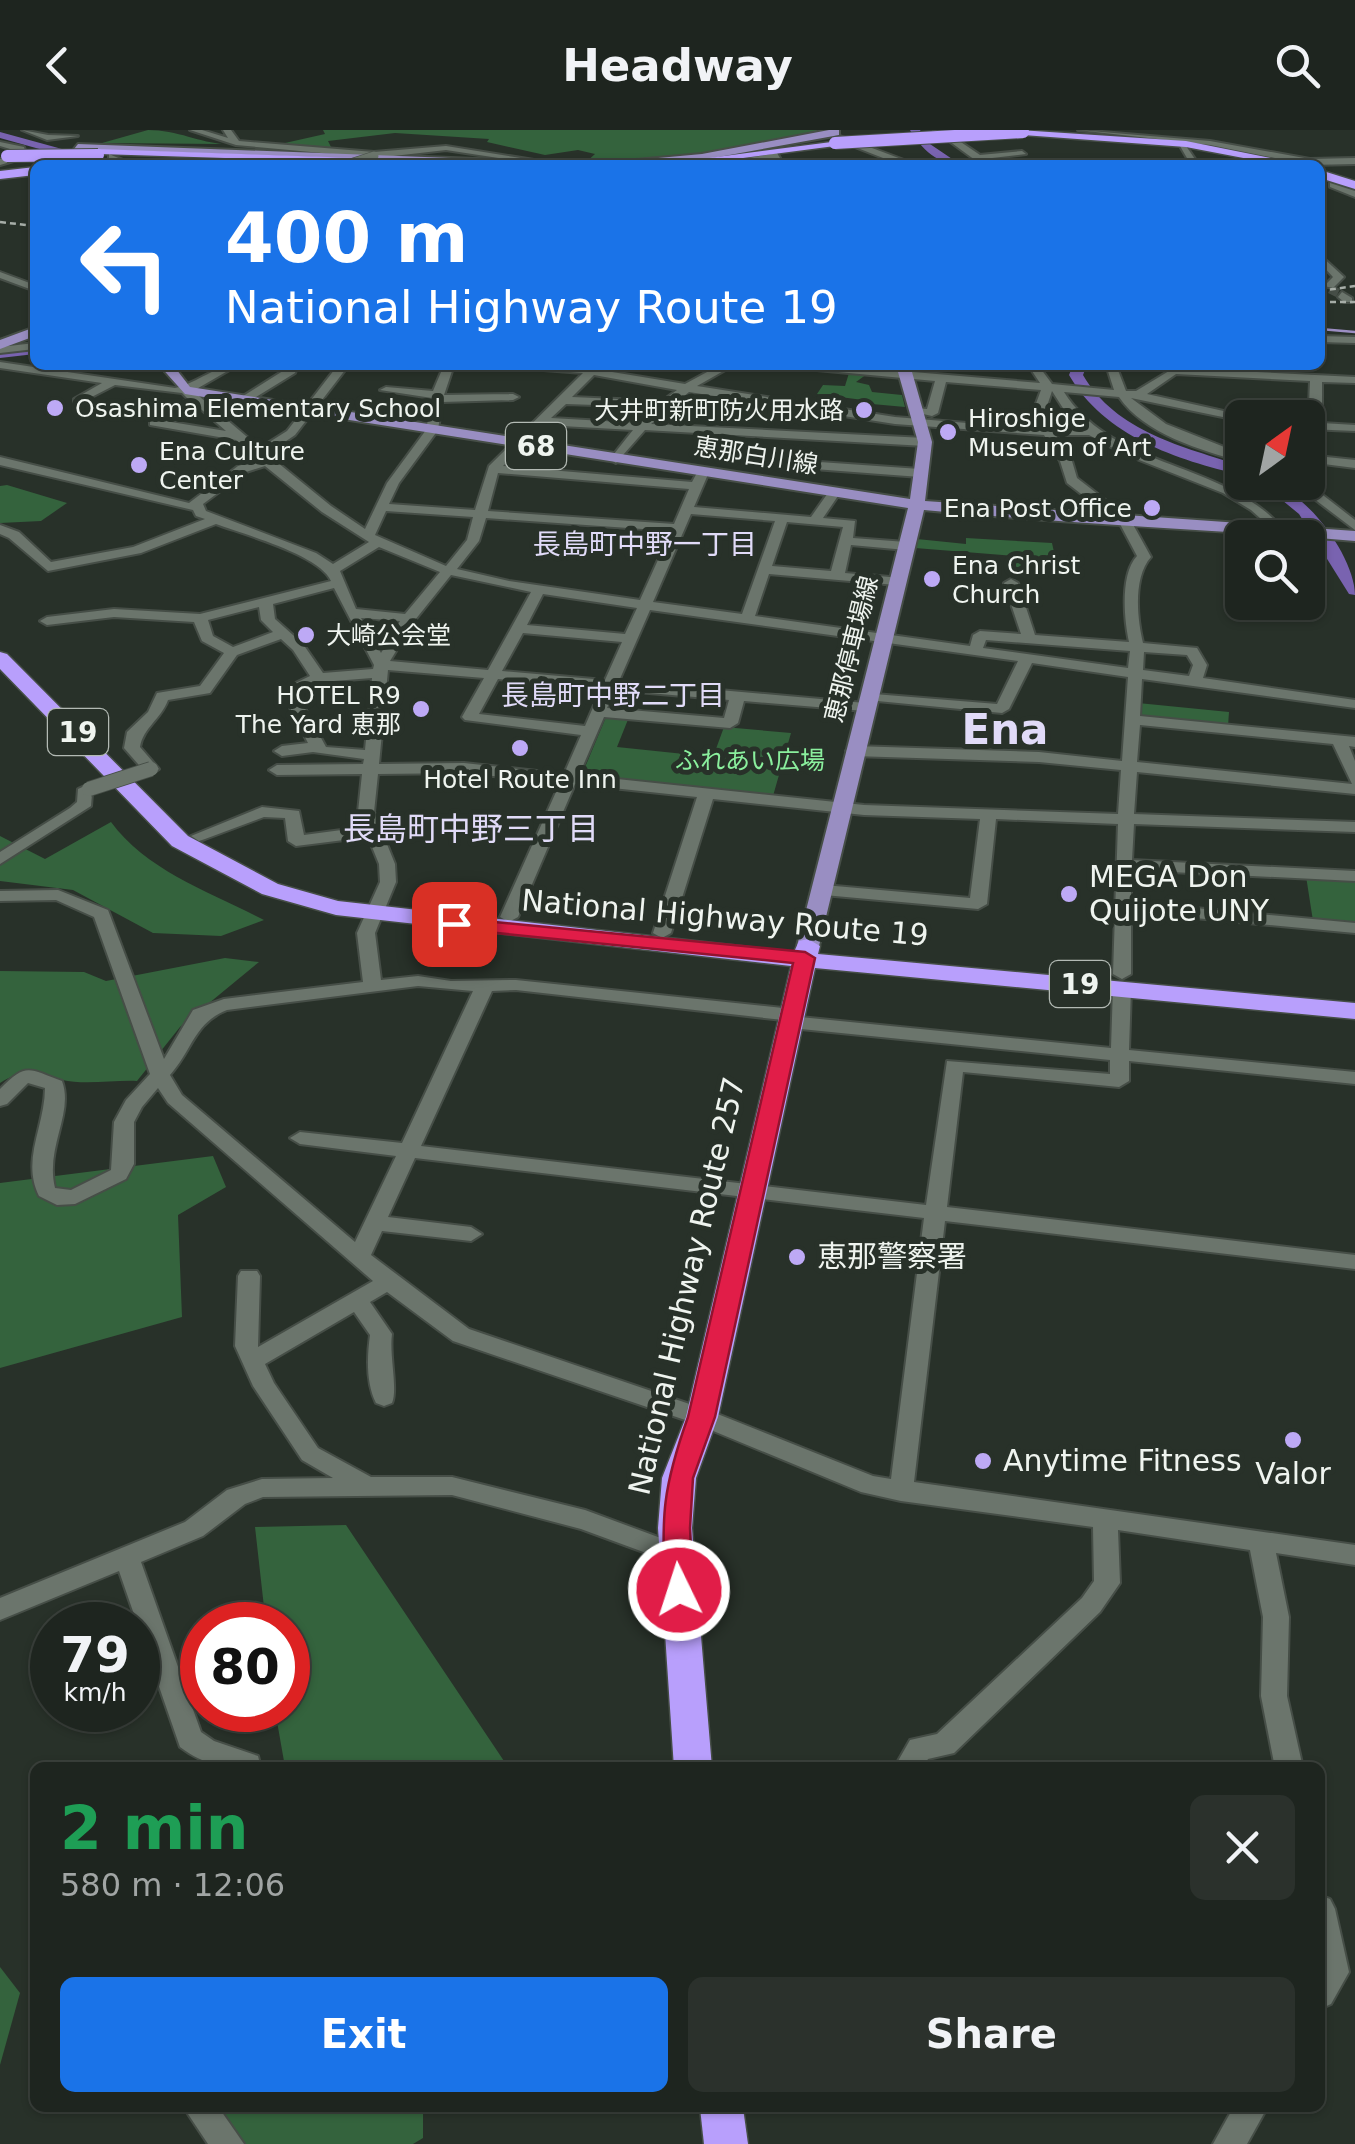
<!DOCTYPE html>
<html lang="en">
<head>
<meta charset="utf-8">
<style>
  :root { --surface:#1e251f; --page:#2b312c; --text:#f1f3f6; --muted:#a1a5a4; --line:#3c423d; --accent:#1a73e8 }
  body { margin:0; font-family:"DejaVu Sans","Noto Sans JP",sans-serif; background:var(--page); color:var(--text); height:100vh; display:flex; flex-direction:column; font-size:38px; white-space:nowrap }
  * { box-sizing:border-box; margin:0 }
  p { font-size:32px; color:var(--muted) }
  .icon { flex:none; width:55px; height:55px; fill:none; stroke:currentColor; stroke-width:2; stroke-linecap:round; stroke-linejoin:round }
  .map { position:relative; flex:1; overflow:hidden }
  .panel { position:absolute; left:30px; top:1632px; width:1295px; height:350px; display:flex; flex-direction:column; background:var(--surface); border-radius:15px; box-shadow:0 2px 8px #0004,0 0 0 2px var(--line) }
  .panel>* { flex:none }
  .top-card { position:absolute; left:30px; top:30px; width:1295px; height:210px; border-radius:15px; box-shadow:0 2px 8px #0004,0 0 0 2px var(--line); background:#1a73e8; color:#fff; overflow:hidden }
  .needle { width:65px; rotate:33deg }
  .fabs { position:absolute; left:1225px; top:270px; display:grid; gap:20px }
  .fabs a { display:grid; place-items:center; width:100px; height:100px; border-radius:15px; background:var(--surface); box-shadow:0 2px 8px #0004,0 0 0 2px var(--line); font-size:50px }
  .speed { position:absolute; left:30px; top:1472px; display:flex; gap:20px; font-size:50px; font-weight:700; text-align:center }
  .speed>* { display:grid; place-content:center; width:130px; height:130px; border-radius:50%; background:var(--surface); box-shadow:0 2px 8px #0004,0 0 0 2px var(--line); line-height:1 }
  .speed small { font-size:25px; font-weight:400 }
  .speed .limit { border:15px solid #d22; background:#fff; color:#111 }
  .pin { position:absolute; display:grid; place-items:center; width:85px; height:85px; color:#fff; margin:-42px; border-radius:20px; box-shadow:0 5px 15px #0006 }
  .me { position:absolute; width:110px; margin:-55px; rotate:356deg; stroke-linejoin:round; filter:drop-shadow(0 0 8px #0008) }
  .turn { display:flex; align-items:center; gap:35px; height:210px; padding:0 30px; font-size:45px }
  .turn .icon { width:130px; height:130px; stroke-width:2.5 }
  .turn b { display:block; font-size:70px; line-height:85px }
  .round { display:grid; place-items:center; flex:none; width:105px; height:105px; border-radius:15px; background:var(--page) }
  .summary { display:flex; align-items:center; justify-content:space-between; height:170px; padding:0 30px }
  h1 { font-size:60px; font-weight:800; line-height:75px; color:#1e9e55 }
  .cta { display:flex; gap:20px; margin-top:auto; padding:20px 30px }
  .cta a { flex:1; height:115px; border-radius:15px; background:var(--accent); color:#fff; font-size:40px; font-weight:800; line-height:115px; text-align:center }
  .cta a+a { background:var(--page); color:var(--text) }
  header { display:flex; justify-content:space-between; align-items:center; height:130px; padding:0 30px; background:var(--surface); font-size:45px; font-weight:800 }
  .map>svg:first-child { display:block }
</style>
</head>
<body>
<header><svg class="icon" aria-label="back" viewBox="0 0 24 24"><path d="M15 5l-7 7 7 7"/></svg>Headway<svg class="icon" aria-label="search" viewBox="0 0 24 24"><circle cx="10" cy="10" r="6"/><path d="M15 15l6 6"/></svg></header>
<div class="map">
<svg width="1355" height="2014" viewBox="0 0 1355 2014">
  <rect width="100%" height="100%" fill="#283129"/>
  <g fill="#34633d">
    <path d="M148 0C177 0 201 13 224 14L102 13Z"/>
    <polygon points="323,0 817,0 816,4 677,27 585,33 595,24 578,20 545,25 487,12 489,9 395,3 328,11 332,19 276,15 325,4"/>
    <polygon points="849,243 867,244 856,252 869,255 872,262 902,265 905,277 872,274 865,283 855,281 863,270 817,264 823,255 845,256"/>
    <polygon points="7,355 67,373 41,391 0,393 0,356"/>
    <polygon points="966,408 1052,413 1059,445 1015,441 1015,426 915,418 917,409 966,414"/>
    <polygon points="1138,573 1229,582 1228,596 1144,588 1138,585"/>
    <polygon points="611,585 629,587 617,617 713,627 724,597 791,603 773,666 588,647 583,642 606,587"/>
    <path d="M111 692C147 741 210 762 264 790L221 806 153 803 73 760 0 751V706L45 729Z"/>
    <polygon points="1306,746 1355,749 1355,795 1313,791"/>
    <path d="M225 828 259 832 180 897 137 951C114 950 84 955 62 950 37 944 24 937 0 953V841L84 842 106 851Z"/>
    <polygon points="213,1026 226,1057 178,1085 182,1187 0,1238 0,1053"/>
    <polygon points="346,1395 508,1637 285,1637 275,1580 288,1580 288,1495 266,1495 255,1397"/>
    <polygon points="0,1837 20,1863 0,1935"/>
    <polygon points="212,1978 423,1978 423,2008 413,2014 221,2014"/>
  </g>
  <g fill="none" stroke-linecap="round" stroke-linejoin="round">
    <polyline stroke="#9c8ec3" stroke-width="2.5" points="1320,199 1355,202"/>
    <g fill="#7963b0" fill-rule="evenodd">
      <path d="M910 0H920L927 12 961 35C939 35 921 19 910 0Z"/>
      <polygon points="0,2 113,33 114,35 97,35 0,8"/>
      <polygon points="35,216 35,224 0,228 0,220"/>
      <path d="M1073 235H1087L1083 245C1116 302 1184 317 1242 336V345C1177 330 1104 306 1069 245Z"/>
      <path d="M1260 352C1301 352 1355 426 1355 465L1349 464 1299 384Z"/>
    </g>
    <polyline stroke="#464e47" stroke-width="9" stroke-dasharray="9 5" stroke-linecap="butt" points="1330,159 1342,165"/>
    <defs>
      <g id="minor">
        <polygon points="22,0 48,5 78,6 47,10"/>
        <polygon points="190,0 202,0 228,8 223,0 231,0 239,11 374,22 446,16 565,35 544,35 446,20 376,28 236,15"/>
        <polygon points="934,0 943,0 980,25 1022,21 1026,24 975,30"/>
        <polygon points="1078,0 1210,11 1310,29 1355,28 1355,34 1310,35 1210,15"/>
        <polygon points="840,6 912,33 913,35 901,35 837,10"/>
        <polygon points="0,12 24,17 27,27 0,35 0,29 18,25 17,21 0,16"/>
        <polygon points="1180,16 1186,16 1199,35 1191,35"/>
        <polygon points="777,23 780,28 722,35 726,32"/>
        <polygon points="109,24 135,35 124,35 109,28"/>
        <polygon points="304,32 333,35 300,35"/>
        <polygon points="1330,53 1355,61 1355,67 1330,57"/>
        <polygon points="1320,125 1344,147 1333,158 1324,156 1333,147 1320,133"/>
        <polygon points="0,142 35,155 35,161 0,148"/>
        <polygon points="1342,162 1352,168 1352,172 1344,172 1338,167"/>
        <polygon points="1320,206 1355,207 1355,213 1320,212"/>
        <polygon points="35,213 35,219 0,223 0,217"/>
        <path d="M0 232 175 258C198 253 215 235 238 235L193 261 260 318 287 301 338 235H349L295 305 267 324 331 376 365 399 387 353 426 300 432 268 380 260 386 257 433 261 444 235H454L444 265 513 264 519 267 513 270 442 272 438 300 399 353 389 374 475 380 489 336 583 243 517 238 512 235 589 238 603 235 600 240 685 254 720 235H734L697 256 895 287 1026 298H1040L1034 279 1041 260 946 252 938 283 932 286 910 281 916 278 927 279 935 251 795 238 790 235H832L1040 253 1028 235H1038L1052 254 1114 260 1106 235H1116L1126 261H1136L1174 238 1355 247V253L1322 252V293L1355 295V301L1308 299 1310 251 1176 244 1147 264 1246 286 1242 291 1131 268 1166 294 1242 324V332C1201 320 1144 304 1119 267L1064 262C1114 341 1225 330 1284 400L1278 404 1251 380 1223 363 1124 324 1089 305H1056L1072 331 1077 348 1130 389 1151 427C1133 447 1137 488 1143 513L1197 518 1207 535 1203 548 1355 570V578L1142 549 1140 586 1355 607V617L1349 616 1355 631V664L1137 642 1134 684 1355 692V702L1134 694 1132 730 1355 741V751L1131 740V772L1355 793V803L1131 782V844L1122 849 1113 844 1118 694 996 689 987 774 978 779 824 765 815 760 824 755 970 768 980 689 864 685 713 669 671 803 662 808 653 803 697 667 575 654 518 787 509 792 500 787 560 653 464 643 378 644 374 682 395 734 396 752 375 803 381 850 418 846 451 851 516 850 792 879 799 881 800 887 1111 918 1113 858 1122 853 1131 858 1129 920 1355 942V954L1129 931V951L1119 957 963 942 947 1077 1355 1125V1139L945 1091 914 1352 1355 1415V1435L1276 1423 1289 1487 1287 1566 1303 1638H1275L1261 1566 1263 1487 1250 1420 1118 1400 1120 1453 1100 1482 954 1623 928 1629 923 1638H894L910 1610 937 1604 1082 1468 1094 1451 1093 1397 901 1371 861 1362 694 1293 453 1211 387 1162 370 1172 392 1204C389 1225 398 1259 392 1273L384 1276 376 1273C366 1253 367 1227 370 1205L354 1182 265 1234 274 1253 318 1318 371 1347H452L585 1380 685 1417 688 1424 685 1431 676 1434 581 1399 452 1365 263 1367 245 1374 203 1406 141 1432 201 1602 214 1611 258 1626 261 1638C229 1638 206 1637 180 1617L119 1441 0 1490V1468L185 1392 227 1360 262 1349 333 1348 302 1330 253 1256 235 1216 238 1146 241 1141H257L260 1146 258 1217 373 1151 168 973 158 958 142 977 134 992V1034L126 1049 75 1074 57 1075 39 1066C21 1030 45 996 45 958L28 953 7 974 0 976V959C27 932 28 939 62 951 74 983 45 1018 55 1058L71 1060 111 1040 114 992 126 970 150 944 94 787 56 770 0 771V761L58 760 108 780 164 929 193 880 224 869 363 852 357 803 380 752 379 734 368 707 296 716 288 711 285 688 264 687 205 709 199 711 191 706 262 677 299 681 304 705 364 697 358 682 362 644 277 645 269 640 277 635 363 634 364 629 313 622 282 626 274 621 282 616 308 613 281 560 310 546 293 520 281 509 237 525 210 563 168 570C161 589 143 598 140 617L159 639 151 644 145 642 124 618 127 602 148 582 157 563 200 556 224 523 202 511 194 492 114 487 47 495 40 491 47 487 114 479 200 484 331 451C320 425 243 404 216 394L141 423 48 441 9 408 0 404V395L19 402 51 432 133 417 205 389 196 386 193 380 0 335V327L189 373 238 336 259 330 236 310 150 295V291L188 269 182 263 115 255 78 274 74 273V269L102 253 0 238ZM594 245 677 260 662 271 572 267ZM1052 261 1070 289 1080 298H1051L1046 279ZM689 262 895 294 1044 305 1060 331 1067 353 1120 394 1137 426C1120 444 1124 489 1129 512L1035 505 1018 453 1011 449 1004 453 1021 504 980 501 973 505 970 516 755 486 769 444 896 455 901 454V448L845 443 851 415 906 420 913 416 906 412 853 408 855 391 823 388 840 363 834 359 830 360 811 387 694 377 709 342 703 338 699 339 692 352 503 336 544 295 633 300 610 329 616 333 645 300 925 316 931 312 925 308 651 294ZM195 274 226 301 165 291ZM566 274 655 277 639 293 551 288ZM265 336 322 382 369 412 333 434 316 423 206 381 203 374 246 342ZM498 343 689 359 674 394 488 381ZM386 381 473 387 467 410 446 436 375 405ZM691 384 775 391 742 484 653 472ZM486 388 671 401 640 470 509 451 457 439 479 411ZM787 392 843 397 831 441 772 436ZM379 417 440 442 405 484 356 479 340 441ZM451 445 531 462 488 540 390 531 415 490ZM334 458 374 535 373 539 323 543 303 514 275 489 273 474ZM543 464 637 478 625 504 527 495ZM259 477 261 490 273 502 233 517 213 506 208 490ZM650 480 1018 531 997 574 862 563V569L867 570 1002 583 1009 579 1032 533 1128 547 1122 631 1039 622 854 616 846 621 854 626 1039 632 1121 640 1118 684 864 675 579 645 604 587 730 598 738 593 744 571 865 581 872 577 865 573 619 551ZM361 488 400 491 381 523ZM523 503 622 512 605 550 502 541ZM986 510 1130 521 1128 538 983 518ZM1144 522 1187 525 1193 535 1189 546 1143 540ZM388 540 484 548 462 587 465 590 581 605 564 644 464 633 379 634ZM372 548 365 620 326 617 296 562 321 552ZM498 549 601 559 585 596 479 584ZM615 560 729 570 724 588 607 578ZM1140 595 1333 614 1352 654 1137 632ZM418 856 473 861 402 1013 300 1002 290 1008 300 1014 396 1026 355 1112 182 965 170 945C193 919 194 893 227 880ZM516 860 783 890 784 896 791 898 1110 930V944L947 931 926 1075 421 1016 492 861ZM415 1028 924 1088 891 1349 873 1346 710 1281 469 1199 371 1125 382 1101 471 1111 482 1104 471 1097 388 1087Z"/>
        <polygon points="288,235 298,235 295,243 248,272 240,272 240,268 286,239"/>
        <polygon points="1308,325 1355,330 1355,338 1308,332"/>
        <polygon points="805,331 920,339 926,343 920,347 801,338 799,335"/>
        <polygon points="1292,352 1306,352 1355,390 1355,400"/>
        <polygon points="89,654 97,659 92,664 91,676 0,734 0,722 70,678 77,672 78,659"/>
        <polygon points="1320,1765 1330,1769 1335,1779 1349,1842 1331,1874 1320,1879"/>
        <polygon points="184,1978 219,1978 244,2014 208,2014"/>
        <polygon points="1233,1978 1267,1978 1247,2014 1213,2014"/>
      </g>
      <g id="major">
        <polygon points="829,0 839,0 839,5 702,30 581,35 702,24"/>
        <polygon points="78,14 559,32 564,35 74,19"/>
        <polygon points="35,197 35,206 0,219 0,210"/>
        <path d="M159 235H173L190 257 910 369 918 312 896 235H910L932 312 925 371 1355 401V411C1211 399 1067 394 924 380L819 816 808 823 797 816 908 378 185 264Z"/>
      </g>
      <g id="highway">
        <polygon points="1019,0 1186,11 1305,35 1280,35 1186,17 1023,5"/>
        <polygon points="839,11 835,16 690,35 656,35"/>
        <polygon points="96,19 446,31 452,35 100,24"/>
        <polygon points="35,37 35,45 0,49 0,41"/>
        <polygon points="1320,40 1355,51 1355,59 1320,48"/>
        <polygon points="0,522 7,524 188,706 278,754 338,771 794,822 799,811 808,809 820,816 818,824 1355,873 1355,889 815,838 718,1287 696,1348 692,1398 712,1638 674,1638 658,1398 662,1348 686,1287 791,836 336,785 262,764 172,716 0,539"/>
        <polygon points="700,1978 743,1978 748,2014 704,2014"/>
      </g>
    </defs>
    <use href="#minor" stroke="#464e47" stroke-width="4"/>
    <use href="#major" stroke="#464e47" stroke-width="4"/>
    <use href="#highway" stroke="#464e47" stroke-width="3"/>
    <use href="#minor" fill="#6b756c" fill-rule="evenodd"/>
    <use href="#major" fill="#998ec2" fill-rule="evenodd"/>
    <use href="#highway" fill="#b89ffc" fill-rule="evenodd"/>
    <g stroke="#a7aea8" stroke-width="2.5" stroke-dasharray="6 4" stroke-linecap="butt">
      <polyline points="0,92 35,96"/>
      <polyline points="1320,161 1355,156"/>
      <polyline points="1320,172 1355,172"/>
    </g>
    <defs>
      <polyline id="minor-bridge-far1" points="346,35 374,26"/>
      <polyline id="minor-bridge" points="89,659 151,639"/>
      <g id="highway-bridge">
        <polyline points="835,13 1023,2"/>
        <polyline points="7,26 98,25"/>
      </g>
    </defs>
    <use href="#minor-bridge-far1" stroke="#464e47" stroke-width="10" stroke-linecap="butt"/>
    <use href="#minor-bridge" stroke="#464e47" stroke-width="16" stroke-linecap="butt"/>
    <use href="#highway-bridge" stroke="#464e47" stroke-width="14" stroke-linecap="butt"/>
    <use href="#minor-bridge-far1" stroke="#6b756c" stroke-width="9"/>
    <use href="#minor-bridge" stroke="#6b756c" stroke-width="14"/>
    <use href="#highway-bridge" stroke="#b89ffc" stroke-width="12"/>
  </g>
  <path fill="#e11d48" stroke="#92132f" stroke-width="2.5" d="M454 788 805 822 815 828 715 1287 693 1348 690 1398 693 1460 689 1468H669L665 1460C661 1385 663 1357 688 1287L793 833 447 798V790Z"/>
  <g fill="#bda9f5" stroke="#283129" stroke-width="4">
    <circle cx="55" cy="278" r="10"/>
    <circle cx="864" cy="280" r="10"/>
    <circle cx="948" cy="302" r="10"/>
    <circle cx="139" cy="335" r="10"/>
    <circle cx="1152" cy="378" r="10"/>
    <circle cx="932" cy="449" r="10"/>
    <circle cx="306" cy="505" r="10"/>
    <circle cx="421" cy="579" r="10"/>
    <circle cx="520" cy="618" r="10"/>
    <circle cx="1069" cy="764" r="10"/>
    <circle cx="797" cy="1127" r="10"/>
    <circle cx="1293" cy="1310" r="10"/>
    <circle cx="983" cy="1331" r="10"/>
  </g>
  <g text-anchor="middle" stroke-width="10" stroke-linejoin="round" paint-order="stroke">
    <g font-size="25" fill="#eff4ef" stroke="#283129" text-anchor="start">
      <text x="75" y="287">Osashima Elementary School</text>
      <text x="844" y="289" text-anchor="end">大井町新町防火用水路</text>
      <text x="968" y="297">Hiroshige<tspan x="968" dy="29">Museum of Art</tspan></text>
      <text x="159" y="330">Ena Culture<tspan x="159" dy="29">Center</tspan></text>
      <text x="1132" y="387" text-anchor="end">Ena Post Office</text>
      <text x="952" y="444">Ena Christ<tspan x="952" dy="29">Church</tspan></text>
      <text x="326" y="514">大崎公会堂</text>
      <text x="401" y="574" text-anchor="end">HOTEL R9<tspan x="401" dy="29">The Yard 恵那</tspan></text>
      <text x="520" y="658" text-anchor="middle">Hotel Route Inn</text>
    </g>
    <g font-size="25" fill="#eff4ef" stroke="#283129">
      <text transform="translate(756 325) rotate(9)" y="9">恵那白川線</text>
      <text transform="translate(851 519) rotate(-76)" y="9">恵那停車場線</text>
    </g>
    <g font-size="25" fill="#8aef9d" stroke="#283129">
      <text x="750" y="639">ふれあい広場</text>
    </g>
    <g fill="#283129" stroke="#b3bab4" stroke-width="2.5">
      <rect x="506" y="293" width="60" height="46" rx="8"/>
      <rect x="48" y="579" width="60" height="46" rx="8"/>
      <rect x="1050" y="831" width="60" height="46" rx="8"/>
    </g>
    <g font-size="28" font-weight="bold" fill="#eff4ef">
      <text x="536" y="326">68</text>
      <text x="78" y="612">19</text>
      <text x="1080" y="864">19</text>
    </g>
    <g font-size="28" fill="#e1dbf8" stroke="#283129">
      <text x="645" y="424">長島町中野一丁目</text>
      <text x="613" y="575">長島町中野二丁目</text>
    </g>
    <g font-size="30" fill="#eff4ef" stroke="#283129" text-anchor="start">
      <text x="1089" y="757">MEGA Don<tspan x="1089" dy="34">Quijote UNY</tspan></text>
      <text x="817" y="1137">恵那警察署</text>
      <text x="1003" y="1341">Anytime Fitness</text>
      <text x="1293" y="1354" text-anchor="middle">Valor</text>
    </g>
    <g font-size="30" fill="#eff4ef" stroke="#283129">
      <text transform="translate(725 788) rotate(5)" y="10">National Highway Route 19</text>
      <text transform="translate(687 1156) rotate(-77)" y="10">National Highway Route 257</text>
    </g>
    <g font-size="32" fill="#e1dbf8" stroke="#283129">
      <text x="471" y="710">長島町中野三丁目</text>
    </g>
    <g font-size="42" font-weight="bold" fill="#e1dbf8" stroke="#283129">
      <text x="1005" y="614">Ena</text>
    </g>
  </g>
</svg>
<div class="fabs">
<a><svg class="needle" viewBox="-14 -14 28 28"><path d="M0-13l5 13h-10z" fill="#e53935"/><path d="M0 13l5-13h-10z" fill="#a1a5a4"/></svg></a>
<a><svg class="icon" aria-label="search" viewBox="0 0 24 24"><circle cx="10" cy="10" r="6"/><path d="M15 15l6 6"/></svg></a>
</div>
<div class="speed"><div>79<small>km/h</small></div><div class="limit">80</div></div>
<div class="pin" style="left:454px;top:794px;background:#d93025"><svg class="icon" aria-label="arrive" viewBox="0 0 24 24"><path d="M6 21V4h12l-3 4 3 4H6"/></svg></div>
<svg class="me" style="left:679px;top:1460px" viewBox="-20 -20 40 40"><circle r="17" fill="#e11d48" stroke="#fff" stroke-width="3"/><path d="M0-11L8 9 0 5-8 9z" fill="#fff"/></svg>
<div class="top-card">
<div class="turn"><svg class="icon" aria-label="left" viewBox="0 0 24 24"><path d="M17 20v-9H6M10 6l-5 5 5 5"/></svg><div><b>400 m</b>National Highway Route 19</div></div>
</div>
<section class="panel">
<div class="summary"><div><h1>2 min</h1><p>580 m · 12:06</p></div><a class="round"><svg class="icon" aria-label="close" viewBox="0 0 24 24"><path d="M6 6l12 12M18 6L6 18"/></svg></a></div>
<div class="cta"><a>Exit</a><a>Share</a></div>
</section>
</div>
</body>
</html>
